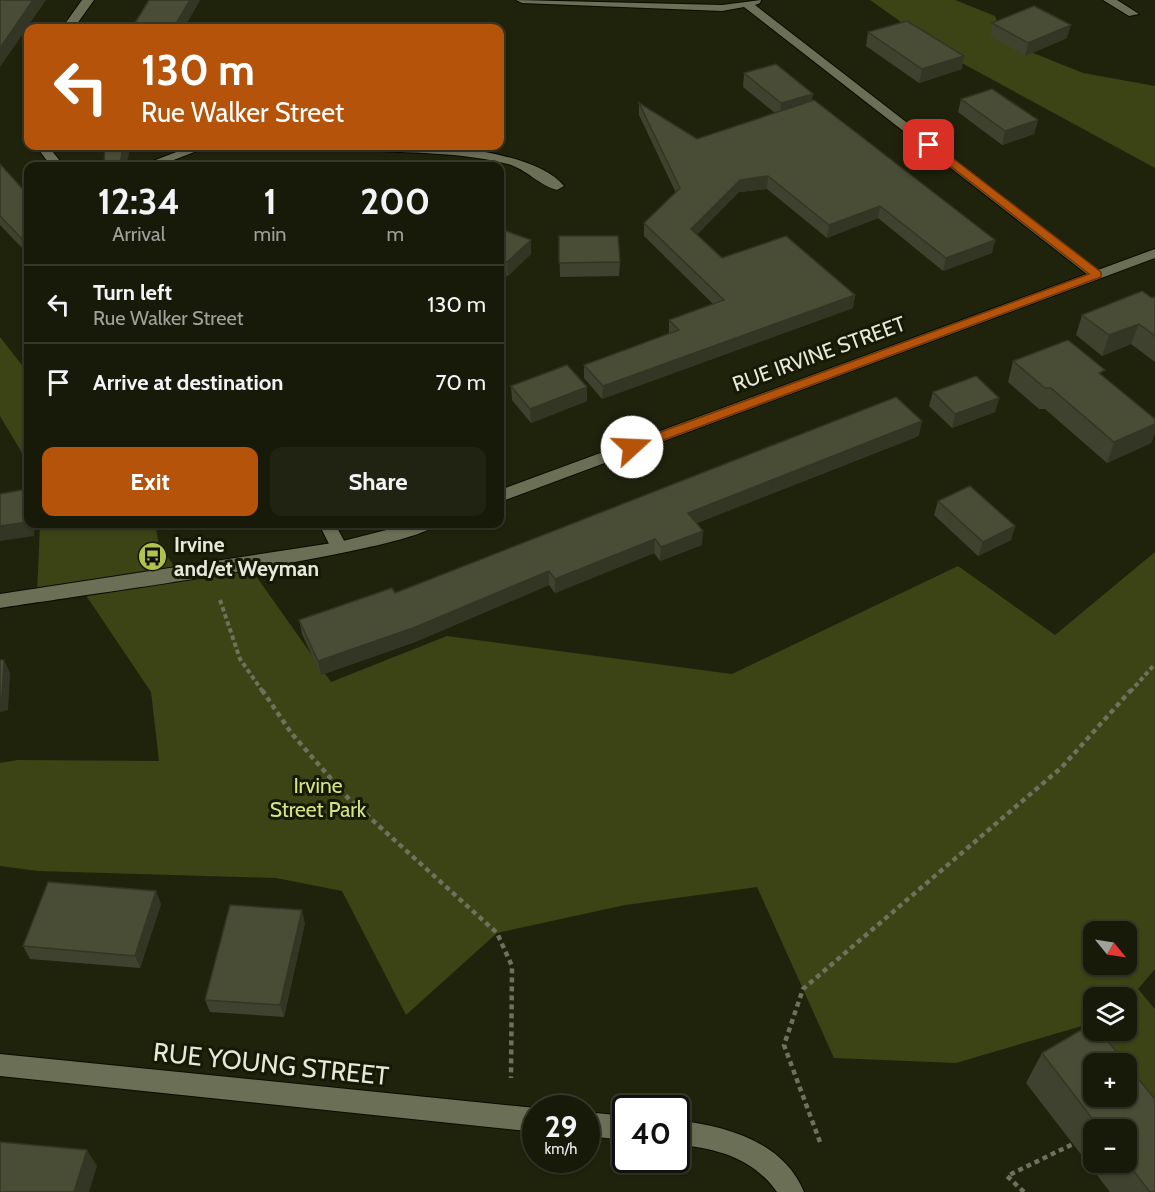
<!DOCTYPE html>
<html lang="en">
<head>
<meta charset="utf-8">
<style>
  :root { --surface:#171a09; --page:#202312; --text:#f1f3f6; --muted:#9ea19c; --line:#36382a; --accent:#b45309 }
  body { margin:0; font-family:Cabin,sans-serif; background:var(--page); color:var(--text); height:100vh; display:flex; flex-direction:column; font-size:22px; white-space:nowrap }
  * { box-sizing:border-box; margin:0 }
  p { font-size:20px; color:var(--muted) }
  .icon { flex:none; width:33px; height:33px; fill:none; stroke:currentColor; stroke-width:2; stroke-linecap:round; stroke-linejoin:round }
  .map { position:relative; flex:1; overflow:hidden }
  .panel { position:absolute; left:24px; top:162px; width:480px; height:366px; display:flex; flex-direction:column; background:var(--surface); border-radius:12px; box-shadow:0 2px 4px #0004,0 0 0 2px var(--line) }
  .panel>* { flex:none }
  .banner { position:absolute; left:24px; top:24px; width:480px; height:126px; border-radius:12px; box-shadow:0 2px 4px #0004,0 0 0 2px var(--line); background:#b45309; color:#fff; overflow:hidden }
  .needle { width:39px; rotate:120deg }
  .controls { position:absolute; left:1083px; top:921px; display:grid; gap:12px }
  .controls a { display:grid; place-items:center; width:54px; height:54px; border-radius:12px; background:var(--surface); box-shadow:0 2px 4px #0004,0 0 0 2px var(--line); font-size:30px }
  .speed { position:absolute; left:522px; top:1095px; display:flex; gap:12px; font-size:30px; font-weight:700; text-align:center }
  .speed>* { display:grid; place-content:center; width:78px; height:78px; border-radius:50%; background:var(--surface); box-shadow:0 2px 4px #0004,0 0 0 2px var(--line); line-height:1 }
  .speed small { font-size:15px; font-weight:400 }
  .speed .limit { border:3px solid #111; border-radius:9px; background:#fff; color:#111 }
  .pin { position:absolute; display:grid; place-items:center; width:51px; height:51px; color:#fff; margin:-26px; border-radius:12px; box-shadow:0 3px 9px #0006 }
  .me { position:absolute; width:66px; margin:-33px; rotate:70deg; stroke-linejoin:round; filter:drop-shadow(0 0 4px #0008) }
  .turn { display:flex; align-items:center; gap:21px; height:126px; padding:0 18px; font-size:27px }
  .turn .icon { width:78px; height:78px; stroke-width:2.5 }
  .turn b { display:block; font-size:42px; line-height:51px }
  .eta { display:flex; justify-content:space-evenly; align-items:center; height:102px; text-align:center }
  .eta b { font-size:36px; font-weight:800; line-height:42px }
  .cta { display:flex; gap:12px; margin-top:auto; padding:12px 18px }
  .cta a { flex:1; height:69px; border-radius:12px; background:var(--accent); color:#fff; font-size:24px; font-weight:800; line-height:69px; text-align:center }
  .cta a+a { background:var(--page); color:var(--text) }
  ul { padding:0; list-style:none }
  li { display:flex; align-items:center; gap:18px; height:78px; padding:0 18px; border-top:2px solid var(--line) }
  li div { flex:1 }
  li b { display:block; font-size:22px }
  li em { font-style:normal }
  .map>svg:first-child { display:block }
</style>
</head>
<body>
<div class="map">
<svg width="1155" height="1192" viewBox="0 0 1155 1192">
  <rect width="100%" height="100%" fill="#1f230c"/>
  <g fill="#3c4315" fill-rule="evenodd">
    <polygon points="870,0 955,0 995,16 1006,42 1083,73 1155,86 1155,168 949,56"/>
    <polygon points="0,337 28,373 28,463 0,416"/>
    <path d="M40 524H155L159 545 179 573 246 562 331 682 447 636 732 674 958 566 1055 635 1155 552V969L1138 989 1155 1009V1152L1126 1096V1064H1094L1092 1023 956 1063 834 1058 757 887 625 905 497 933 406 1015 342 891 276 878 38 871 0 866V763L18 760 159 761 151 692 81 588 37 595ZM1094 932H1126V964H1094ZM1094 998H1126V1030H1094Z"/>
  </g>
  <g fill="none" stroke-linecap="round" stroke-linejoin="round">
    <defs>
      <g id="minor">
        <polygon points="82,0 94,0 74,28 62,28"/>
        <polygon points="516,0 722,5 761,0 760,3 755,5 1104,275 1097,279 1092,278 744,7 722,11 522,3"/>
        <polygon points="1103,0 1117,0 1139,14 1129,16"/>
        <polygon points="36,146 48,146 64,166 51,166"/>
        <polygon points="192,146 210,146 158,166 140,166"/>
        <path d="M354 146C403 140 531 146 564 186L557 190C540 186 526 169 508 164 461 152 409 153 361 150Z"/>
        <polygon points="319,524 335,524 348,548 345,552 333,552"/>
        <polygon points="0,1054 536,1108 536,1132 0,1076"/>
        <polygon points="586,1112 626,1116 626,1140 586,1136"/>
        <path d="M676 1120C726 1126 783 1141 804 1192H777C752 1157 717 1149 676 1144Z"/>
      </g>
      <g id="tertiary">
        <polygon points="1155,249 1155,258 500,502 500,490"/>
        <path d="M410 524H436C420 551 54 599 0 608V594L339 542Z"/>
      </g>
    </defs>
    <use href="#minor" stroke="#090c00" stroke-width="2"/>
    <use href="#tertiary" stroke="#090c00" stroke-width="2"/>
    <g stroke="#6d715e" stroke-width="4" stroke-dasharray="4.5 3" stroke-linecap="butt">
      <polyline points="220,600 240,659 263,692"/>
      <polyline points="1130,692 1155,664"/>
    </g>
    <g stroke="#6d715e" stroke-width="4.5" stroke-dasharray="5 4" stroke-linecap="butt">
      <polyline points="262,690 292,734 347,797 497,933 512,966 511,1078"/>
      <polyline points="820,1142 784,1045 803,989 1062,767 1131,690"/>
      <polyline points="1024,1192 1007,1176 1073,1144"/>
    </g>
    <use href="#minor" fill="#6b6f56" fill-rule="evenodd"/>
    <use href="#tertiary" fill="#6b6f56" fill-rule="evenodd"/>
  </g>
  <g fill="#3f422e" fill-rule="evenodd">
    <polygon points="149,0 200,0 184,28 132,28"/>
    <polygon points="992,23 1067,38 1025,56 990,36"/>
    <polygon points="868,32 962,69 919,83 866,46"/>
    <polygon points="744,73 812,100 995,240 992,253 943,271 878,218 827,238 767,189 739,192 697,234 722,258 855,295 853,308 602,399 584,378 584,365 669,334 669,320 713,304 644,236 644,223 676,193 639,115 639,103 697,139 775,113 743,87"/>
    <polygon points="961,99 1038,120 1034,134 1002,145 958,112"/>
    <polygon points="0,164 28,195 28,254 0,225"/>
    <polygon points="500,229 531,240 531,254 508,276 500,273"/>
    <polygon points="559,236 620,262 619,276 560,277"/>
    <polygon points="1155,297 1155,362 1131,344 1102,356 1076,335 1082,315"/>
    <polygon points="1013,361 1103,376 1155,419 1155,433 1151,443 1107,463 1045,409 1039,409 1008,382"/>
    <polygon points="511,386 587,387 587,401 531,423 512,400"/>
    <polygon points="933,392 999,398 995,412 952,428 929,406"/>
    <polygon points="919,436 697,523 702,545 660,561 654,553 555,593 549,585 415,642 321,675 302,634 299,620 395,593"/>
    <polygon points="938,501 1015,526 1011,540 978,556 934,515"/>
    <polygon points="161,904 140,968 30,959 23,946"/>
    <polygon points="305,923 284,1017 210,1012 205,1000"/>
    <path d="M1093 1023 1094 1030H1099L1126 1064H1094V1096H1126V1064L1155 1099V1192H1110L1026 1083 1042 1053ZM1094 1130H1126V1162H1094Z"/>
  </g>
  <g fill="#333625">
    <polygon points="33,0 46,0 0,67 0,48"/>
    <polygon points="190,0 200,0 184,28 175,28 174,27"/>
    <polygon points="1071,25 1067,38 1025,56 1028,43"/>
    <polygon points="964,56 962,69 919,83 922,69"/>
    <polygon points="813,94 811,107 780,117 781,103"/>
    <polygon points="1038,120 1034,134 1002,145 1005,131"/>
    <polygon points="124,146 131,146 126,166 119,166"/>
    <polygon points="768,176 767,189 739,192 690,242 691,229 740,180"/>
    <polygon points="880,206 878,218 827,238 829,225"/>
    <polygon points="531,240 531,254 508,276 507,262"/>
    <polygon points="995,240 992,253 943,271 946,258"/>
    <polygon points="855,295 853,308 602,399 603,386"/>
    <polygon points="1139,324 1131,344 1102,356 1109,335"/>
    <polygon points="587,387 587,401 531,423 530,409"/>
    <polygon points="999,398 995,412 952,428 955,414"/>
    <polygon points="922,421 919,436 687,527 688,513"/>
    <polygon points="1155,424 1155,433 1151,443 1107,463 1114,442"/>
    <polygon points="28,522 28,524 35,524 34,536 0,541 0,526"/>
    <polygon points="1015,526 1011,540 978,556 983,542"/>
    <polygon points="703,531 702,545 660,561 661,547"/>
    <polygon points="655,539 654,553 555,593 555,579"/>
    <polygon points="549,571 549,585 415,642 321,675 318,661"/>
    <polygon points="4,660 10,673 8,710 0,712 0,697"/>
    <polygon points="156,891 161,904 140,968 135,956"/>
    <polygon points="302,910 305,923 284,1017 280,1005"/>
    <polygon points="87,1150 97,1166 89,1192 74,1192"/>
  </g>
  <g fill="#494d35" stroke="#333625" stroke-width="1.5">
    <polygon points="0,0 33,0 0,48"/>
    <polygon points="149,0 190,0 174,27 155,26 154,28 132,28"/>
    <polygon points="1034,6 1071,25 1028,43 992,23"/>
    <polygon points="907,21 964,56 922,69 868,32"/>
    <polygon points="776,64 813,94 781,103 744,73"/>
    <polygon points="992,89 1038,120 1005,131 961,99"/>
    <polygon points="814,100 995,240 946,258 880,206 829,225 768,176 740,180 691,229 722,258 786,236 855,295 603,386 584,365 679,330 669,320 724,300 644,223 680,188 639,103 697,139"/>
    <polygon points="105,146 124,146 119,166 104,166"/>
    <polygon points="0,164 28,195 28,245 0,216"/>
    <polygon points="500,229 531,240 507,262 500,259"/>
    <polygon points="559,236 618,236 620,262 559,263"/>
    <polygon points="1142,291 1152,298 1155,297 1155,336 1139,324 1109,335 1082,315"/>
    <polygon points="1068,340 1105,370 1099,373 1155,419 1155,424 1114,442 1051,388 1045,388 1013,361"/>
    <polygon points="567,365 587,387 530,409 511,386"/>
    <polygon points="976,376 999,398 955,414 933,392"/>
    <polygon points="896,397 922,421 688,513 703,531 661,547 655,539 555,579 549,571 413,628 318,661 299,620 392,588 395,593"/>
    <polygon points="970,486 1015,526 983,542 938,501"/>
    <polygon points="28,489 28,522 0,526 0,494"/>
    <polygon points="0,660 4,660 2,696 0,697"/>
    <polygon points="48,882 156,891 135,956 23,946"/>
    <polygon points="230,905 302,910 280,1005 205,1000"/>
    <polygon points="1093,1023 1094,1030 1099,1030 1126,1064 1094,1064 1094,1096 1126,1096 1126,1064 1155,1099 1155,1192 1150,1192 1126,1161 1126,1130 1101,1130 1042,1053"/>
    <polygon points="0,1142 87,1150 74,1192 0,1192"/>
  </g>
  <polygon fill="#b45309" stroke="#753606" stroke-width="1.5" points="926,143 933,143 1101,272 1101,277 637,450 628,450 628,444 1089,274 926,147"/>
  <defs>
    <symbol id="bus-disc" viewBox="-11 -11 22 22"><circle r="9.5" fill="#b2c34c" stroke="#161904"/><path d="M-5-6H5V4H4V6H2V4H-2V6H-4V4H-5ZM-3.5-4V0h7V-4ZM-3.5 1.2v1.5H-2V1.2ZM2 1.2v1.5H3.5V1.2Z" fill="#111"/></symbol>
  </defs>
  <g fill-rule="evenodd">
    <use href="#bus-disc" x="136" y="540" width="33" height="33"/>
  </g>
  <g text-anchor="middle" stroke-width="6" stroke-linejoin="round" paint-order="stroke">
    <g font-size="21" fill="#e5e8da" stroke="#161904">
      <text transform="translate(819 354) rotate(-20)" y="7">RUE IRVINE STREET</text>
    </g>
    <g font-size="21" font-weight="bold" fill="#e5e8da" stroke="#161904" text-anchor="start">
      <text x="174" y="552">Irvine<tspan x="174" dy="24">and/et Weyman</tspan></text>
    </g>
    <g font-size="21" fill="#d4e483" stroke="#161904">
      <text x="318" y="793">Irvine<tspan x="318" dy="24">Street Park</tspan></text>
    </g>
    <g font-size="26" fill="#e5e8da" stroke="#161904">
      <text transform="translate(271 1064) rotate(6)" y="9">RUE YOUNG STREET</text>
    </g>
  </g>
</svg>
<div class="controls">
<a><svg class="needle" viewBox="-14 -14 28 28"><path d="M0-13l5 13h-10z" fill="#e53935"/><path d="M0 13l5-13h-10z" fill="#9ea19c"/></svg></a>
<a><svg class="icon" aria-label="layers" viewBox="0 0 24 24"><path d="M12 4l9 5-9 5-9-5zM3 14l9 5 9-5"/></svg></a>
<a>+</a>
<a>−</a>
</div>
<div class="speed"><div>29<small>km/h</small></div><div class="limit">40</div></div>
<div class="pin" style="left:929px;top:145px;background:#d93025"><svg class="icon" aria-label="arrive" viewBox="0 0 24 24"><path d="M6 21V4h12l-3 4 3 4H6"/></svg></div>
<svg class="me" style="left:632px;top:447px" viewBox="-20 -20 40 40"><circle r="19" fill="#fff"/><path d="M0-13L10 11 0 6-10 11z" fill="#b45309"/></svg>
<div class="banner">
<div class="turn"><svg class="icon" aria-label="left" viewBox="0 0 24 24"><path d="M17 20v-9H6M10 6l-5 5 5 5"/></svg><div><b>130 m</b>Rue Walker Street</div></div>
</div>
<section class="panel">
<div class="eta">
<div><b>12:34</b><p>Arrival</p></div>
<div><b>1</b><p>min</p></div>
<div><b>200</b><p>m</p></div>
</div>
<ul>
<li><svg class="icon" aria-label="left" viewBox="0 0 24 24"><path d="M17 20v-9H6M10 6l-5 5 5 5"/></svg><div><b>Turn left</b><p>Rue Walker Street</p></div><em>130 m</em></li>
<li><svg class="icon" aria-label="arrive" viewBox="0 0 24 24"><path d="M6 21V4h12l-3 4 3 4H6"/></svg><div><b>Arrive at destination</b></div><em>70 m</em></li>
</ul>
<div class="cta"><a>Exit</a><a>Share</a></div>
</section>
</div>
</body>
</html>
